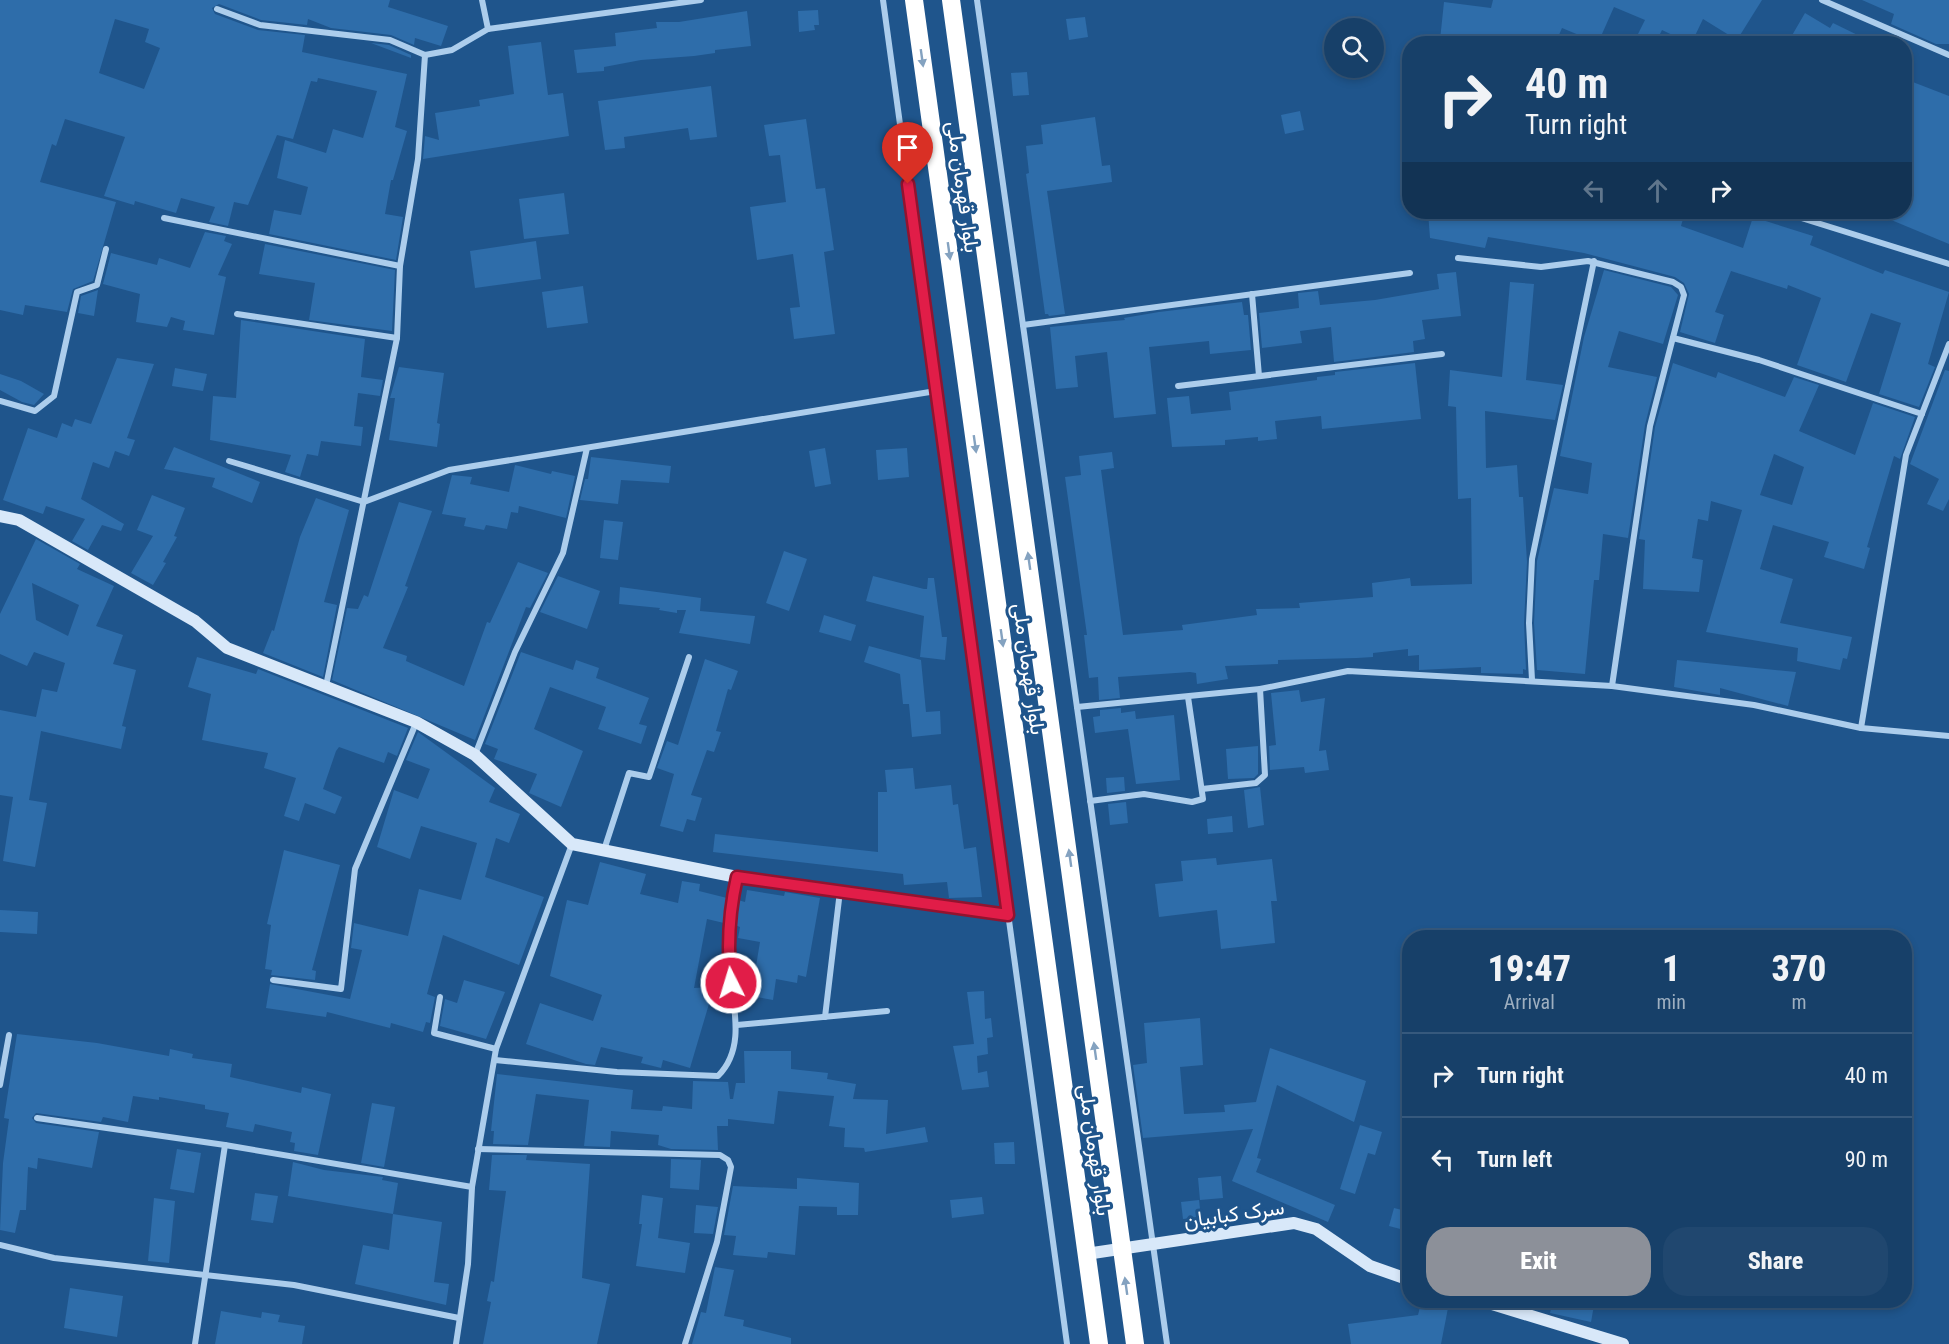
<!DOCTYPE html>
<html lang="en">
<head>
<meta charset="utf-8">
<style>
  :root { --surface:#174069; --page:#20476f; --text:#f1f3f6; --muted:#9eafc0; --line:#36597d; --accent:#8c9099 }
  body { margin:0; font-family:"Roboto Condensed",Vazirmatn,sans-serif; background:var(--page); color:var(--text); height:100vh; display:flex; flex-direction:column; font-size:22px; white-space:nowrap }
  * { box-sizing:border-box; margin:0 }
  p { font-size:20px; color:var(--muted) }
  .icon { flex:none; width:33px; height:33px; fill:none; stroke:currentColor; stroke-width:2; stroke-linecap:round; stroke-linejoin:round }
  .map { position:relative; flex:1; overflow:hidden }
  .side { position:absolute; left:1402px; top:930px; width:510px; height:378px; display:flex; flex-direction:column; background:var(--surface); border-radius:24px; box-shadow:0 3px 9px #0003,0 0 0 2px var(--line) }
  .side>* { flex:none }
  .banner { position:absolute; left:1402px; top:36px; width:510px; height:183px; border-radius:24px; box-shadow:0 3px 9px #0003,0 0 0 2px var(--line); background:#174069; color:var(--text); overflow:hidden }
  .tools { position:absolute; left:1324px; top:18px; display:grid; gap:12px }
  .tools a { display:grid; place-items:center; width:60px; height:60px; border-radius:50%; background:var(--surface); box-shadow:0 3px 9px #0003,0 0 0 2px var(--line); font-size:30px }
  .pin { position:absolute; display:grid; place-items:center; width:51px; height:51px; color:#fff; margin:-62px -26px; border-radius:50% 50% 50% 0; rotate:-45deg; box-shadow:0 0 6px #0007 }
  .pin .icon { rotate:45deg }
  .me { position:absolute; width:66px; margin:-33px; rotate:355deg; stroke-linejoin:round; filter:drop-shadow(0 0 4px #0008) }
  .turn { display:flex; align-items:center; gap:21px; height:126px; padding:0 24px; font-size:27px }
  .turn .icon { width:78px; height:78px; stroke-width:2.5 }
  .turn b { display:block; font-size:42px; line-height:51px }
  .lanes { display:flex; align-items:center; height:57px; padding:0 24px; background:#0003; justify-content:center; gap:30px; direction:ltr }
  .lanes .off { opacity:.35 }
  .eta { display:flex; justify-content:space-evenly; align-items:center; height:102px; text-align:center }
  .eta b { font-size:36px; font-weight:800; line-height:42px }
  .primary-button { display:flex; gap:12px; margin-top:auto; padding:12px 24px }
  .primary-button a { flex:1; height:69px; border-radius:24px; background:var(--accent); color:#fff; font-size:24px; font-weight:800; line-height:69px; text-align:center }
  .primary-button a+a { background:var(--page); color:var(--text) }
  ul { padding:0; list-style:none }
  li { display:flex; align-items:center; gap:18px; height:84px; padding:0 24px; border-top:2px solid var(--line) }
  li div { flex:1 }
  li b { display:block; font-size:22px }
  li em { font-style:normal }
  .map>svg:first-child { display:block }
</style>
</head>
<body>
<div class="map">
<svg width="1949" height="1344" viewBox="0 0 1949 1344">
  <rect width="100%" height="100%" fill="#1f558c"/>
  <g fill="#2e6daa" fill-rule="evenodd">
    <path d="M0 0H390L388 7 448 26 441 46 415 38 414 45 391 35 331 28 308 19 307 25 261 20 219 4 212 8 215 14 258 30 305 35 302 52 407 74 395 127 407 131 393 180H391L385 214 403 217 396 260 269 234 274 210 301 215 308 187 277 178 285 140 326 153 333 129 363 138 377 91 318 78 317 82 311 81 293 139 277 135 248 205 234 202 228 226 209 222 215 207 181 198 176 213 135 201 134 205 104 196 125 137 65 119 56 146 52 144 40 182 116 202 93 281 73 289 67 312 25 305 23 315 0 310ZM115 19 149 29 145 42 160 48 144 89 99 73Z"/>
    <polygon points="1493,0 1762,0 1737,40 1703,19 1691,44 1662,30 1655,44 1633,44 1645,20 1614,7 1598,43 1562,28 1555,44 1465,44 1440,40 1444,2 1491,8"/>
    <polygon points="1862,0 1949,0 1949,44 1936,44 1891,24 1894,14"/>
    <polygon points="818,10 819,25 814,25 815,30 799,32 798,11"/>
    <polygon points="747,11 751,46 715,50 715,53 694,56 641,60 604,67 604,71 577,73 574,50 616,46 615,33 657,28 656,22 679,22"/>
    <polygon points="1805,13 1830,28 1833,23 1876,44 1787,44"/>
    <polygon points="1085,17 1088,37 1069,40 1066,19"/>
    <polygon points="1887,34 1909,44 1884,44"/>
    <polygon points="541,42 548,95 563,93 569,136 423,159 425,136 439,140 435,113 480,106 479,100 514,94 508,46"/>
    <polygon points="371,43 389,45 411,55 411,58"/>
    <polygon points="1027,72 1029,95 1013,96 1011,73"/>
    <polygon points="1905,79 1949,96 1949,244 1872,212 1905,212"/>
    <polygon points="711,86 717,137 690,140 688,128 624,137 625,148 605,150 598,101"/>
    <polygon points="1300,111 1304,130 1285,134 1281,115"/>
    <polygon points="1095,117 1102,166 1110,165 1112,182 1047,191 1065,314 1049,316 1048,314 1045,314 1026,174 1029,173 1026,146 1043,144 1041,125"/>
    <polygon points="806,119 816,189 825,188 834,250 824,252 835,334 794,339 790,308 800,307 793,254 757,260 750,207 786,202 780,155 769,156 764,125"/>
    <polygon points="564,193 569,234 524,239 519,199"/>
    <polygon points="1428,212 1685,212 1681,226 1743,248 1753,217 1813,236 1810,245 1883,274 1885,270 1949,292 1928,364 1935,367 1919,407 1879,394 1901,323 1871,313 1846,382 1797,365 1821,298 1788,285 1787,289 1731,271 1715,312 1724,315 1715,343 1680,332 1689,294 1684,283 1675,277 1584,253 1488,237 1485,248 1430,238"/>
    <polygon points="205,232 226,236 224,241 232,244 218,275 226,277 214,335 183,330 185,321 171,317 167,327 136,322 140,294 103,284 111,253 157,265 159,258 190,268"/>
    <polygon points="536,241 541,279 475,288 470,251"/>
    <polygon points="265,244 395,270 392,331 309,320 315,283 259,274"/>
    <polygon points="1604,270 1671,287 1678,295 1663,344 1619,331 1608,367 1657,377 1645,425 1628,538 1603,534 1599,580 1594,580 1585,674 1537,670 1534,623 1537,561 1554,488 1588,494 1592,463 1560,456 1584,337"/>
    <polygon points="1456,272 1461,316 1422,320 1425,339 1413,341 1414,352 1334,362 1331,327 1300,331 1302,343 1262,348 1259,313 1299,308 1298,293 1318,291 1320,305 1375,300 1439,289 1437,274"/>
    <polygon points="1510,282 1534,284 1526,380 1563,385 1555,420 1485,411 1486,468 1517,465 1519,497 1523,497 1527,562 1524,623 1526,670 1523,669 1523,674 1481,673 1481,667 1419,670 1419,655 1408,656 1408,649 1373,653 1373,657 1357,658 1278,660 1278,664 1225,666 1228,679 1197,684 1196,673 1190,672 1118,677 1120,698 1099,700 1098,677 1089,678 1084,635 1087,635 1065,477 1081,475 1079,456 1112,452 1114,468 1101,470 1123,635 1183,630 1182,625 1257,615 1256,609 1300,608 1299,603 1373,597 1372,583 1410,578 1411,586 1472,584 1471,498 1458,499 1456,407 1448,406 1450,370 1502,377"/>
    <polygon points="583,286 588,323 547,328 542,292"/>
    <polygon points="98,290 94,316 78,313 81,296"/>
    <polygon points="1242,302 1244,315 1248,315 1251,350 1210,354 1209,341 1149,347 1156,414 1114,418 1107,352 1075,356 1078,387 1056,389 1050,327 1125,320 1124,318 1159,312"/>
    <polygon points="241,320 365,339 361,377 383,380 380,396 358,393 354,426 363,427 361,446 321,441 318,456 307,454 300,477 285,472 291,455 210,440 213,396 236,398"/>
    <polygon points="117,358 154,364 127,438 135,440 129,456 115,451 109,468 93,462 81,499 124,524 121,531 102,525 88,550 72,541 85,519 46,506 43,514 3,500 28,428 57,438 62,423 72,427 75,419 91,424"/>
    <polygon points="1415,363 1421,419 1322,429 1321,416 1275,421 1277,439 1258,441 1258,437 1225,440 1225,445 1172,447 1167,398 1189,396 1191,414 1231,410 1229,392 1317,380 1317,377 1335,375 1335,372"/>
    <path d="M1673 363 1716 378 1718 372 1785 397 1794 377 1819 385 1799 431 1855 455 1873 403 1915 417 1900 459 1894 456 1867 547 1870 548 1864 569 1824 557 1829 542 1773 525 1760 569 1793 579 1780 623 1852 637 1847 659 1843 658 1840 670 1797 661 1798 648 1706 632 1742 510 1711 501 1708 521 1698 519 1692 558 1703 560 1699 592 1643 589 1645 540 1639 539 1655 427ZM1774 454 1804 467 1792 505 1760 495Z"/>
    <polygon points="399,367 444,373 437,423 440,424 437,447 389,440 395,398 390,398"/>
    <polygon points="175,368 207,374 203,391 172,386"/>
    <polygon points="1945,370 1949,371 1949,499 1943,511 1927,504 1939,479 1910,464"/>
    <polygon points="0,374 21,381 44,394 34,405 22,402 0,390"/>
    <polygon points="174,447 260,482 252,503 212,487 215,478 164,469"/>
    <polygon points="825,448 831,484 815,487 809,451"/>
    <polygon points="907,448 909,477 878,480 876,450"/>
    <polygon points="591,457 671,466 669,483 621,480 618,504 580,500 585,479 588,479"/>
    <polygon points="515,465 551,474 552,471 575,476 566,518 519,506 518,513 511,512 507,529 486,525 484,530 464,526 466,518 442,514 452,475 472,477 470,484 509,492"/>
    <polygon points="152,495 185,508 174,536 177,537 163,562 166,563 153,585 131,573 153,536 137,530"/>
    <polygon points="316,498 349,510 324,602 337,605 323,677 263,653 272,630 274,631 300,537"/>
    <polygon points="399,502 432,511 405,586 408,587 383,648 407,656 406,661 464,686 487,622 490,623 518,562 548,573 530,608 526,607 475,740 332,680 347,608 358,609 364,595 368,597"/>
    <polygon points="604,520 623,522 618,560 600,558"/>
    <path d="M36 539 80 564 77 569 114 586 96 626 123 635 113 664 136 670 122 726 126 727 121 749 41 731 29 800 47 803 35 867 3 861 13 797 0 795V710L36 717 42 689 57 692 65 663 34 652 27 666 0 654V614ZM32 583 79 605 68 636 36 620Z"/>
    <polygon points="784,551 807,559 789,611 766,603"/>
    <polygon points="558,576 600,591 587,629 540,612"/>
    <polygon points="873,576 924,589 927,589 928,578 934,578 942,637 947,637 945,660 920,657 924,616 866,601"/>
    <polygon points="620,587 701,598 700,611 755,616 750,644 679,633 686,610 677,610 677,613 659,610 660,608 619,604"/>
    <polygon points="824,615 856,625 851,641 819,632"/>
    <polygon points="869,646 921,660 926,712 940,711 941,734 912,737 909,704 903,704 900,674 864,662"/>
    <polygon points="521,652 573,670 576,660 599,668 596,678 649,698 639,724 647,726 641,744 598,729 606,707 550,687 534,729 583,751 561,807 529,793 537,774 494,759 498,749 485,744"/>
    <polygon points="197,657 256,674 258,669 408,728 397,756 388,752 384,763 339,747 336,751 323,789 342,797 335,814 305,803 299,821 284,816 296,778 264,768 268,753 202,740 211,694 188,687"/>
    <polygon points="705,659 738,671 731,690 728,689 716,731 721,732 714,752 707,750 691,795 702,798 695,821 687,819 683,832 660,826 674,774 657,768 667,741 678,745"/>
    <polygon points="1677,660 1796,672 1788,706 1720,688 1720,695 1674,687"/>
    <polygon points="1299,690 1301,702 1325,698 1319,751 1326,750 1329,770 1305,773 1304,767 1270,770 1269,746 1276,745 1271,693"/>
    <polygon points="1121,708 1121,713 1135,711 1136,719 1174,715 1180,780 1136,784 1128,729 1095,733 1093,717 1100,716 1100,710"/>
    <polygon points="418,732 495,788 489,802 520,814 509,843 496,838 485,877 544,897 519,965 443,935 427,994 435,997 430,1023 426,1022 423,1032 391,1023 390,1028 327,1012 326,1017 266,1008 270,984 350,999 362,950 351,948 354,923 408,936 419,889 461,900 477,843 421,826 410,859 377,847 394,790 418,799 430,769 406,760"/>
    <polygon points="1258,746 1258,774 1254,778 1228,779 1226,749"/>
    <polygon points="913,768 915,789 951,785 953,805 958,804 964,849 976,847 982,897 949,898 947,882 904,885 903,874 713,852 715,834 878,852 878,792 887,792 885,770"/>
    <polygon points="1124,777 1125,791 1107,793 1106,778"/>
    <polygon points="1260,787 1264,825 1248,828 1244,790"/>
    <polygon points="1126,802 1128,823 1110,825 1108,804"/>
    <polygon points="1232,816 1233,832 1208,834 1207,819"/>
    <polygon points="284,850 340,865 312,970 316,971 315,980 271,975 272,970 265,969 271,925 267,924"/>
    <polygon points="1216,858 1217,865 1272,859 1277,901 1271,901 1275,943 1221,949 1217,910 1159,917 1155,884 1183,881 1181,861"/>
    <polygon points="600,862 646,874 640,894 678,903 682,881 700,884 699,891 727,898 724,923 707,919 694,988 714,987 690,1068 663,1060 661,1068 641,1063 643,1057 601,1047 595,1065 586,1064 526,1044 540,1003 593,1021 602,995 550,976 567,900 588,905"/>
    <polygon points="747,890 784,896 785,892 820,898 806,977 798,975 797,983 776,979 773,1000 751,996 760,942 738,938 740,927 735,925 738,900 745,902"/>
    <polygon points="0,910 38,912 37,934 0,932"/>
    <polygon points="464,980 505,992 486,1039 440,1026 445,999 457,1003"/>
    <polygon points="984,991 985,1019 991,1018 993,1037 987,1038 988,1054 977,1056 978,1073 987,1071 989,1087 962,1090 953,1046 974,1044 967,992"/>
    <polygon points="1200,1018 1203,1065 1180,1067 1184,1114 1225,1112 1224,1105 1256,1102 1270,1048 1366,1081 1354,1122 1277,1085 1257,1158 1261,1159 1256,1172 1335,1205 1328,1222 1232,1181 1253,1129 1143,1138 1133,1065 1147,1063 1144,1023"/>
    <polygon points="17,1034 97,1043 169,1056 170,1049 193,1054 192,1058 232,1064 230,1077 301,1093 302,1087 331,1094 318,1155 294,1151 295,1143 290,1142 292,1132 255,1124 253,1132 226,1127 229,1113 205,1109 205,1105 159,1097 159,1100 133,1096 128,1122 103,1117 101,1122 36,1113 32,1118 36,1123 99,1132 92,1168 38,1158 37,1169 28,1167 26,1210 20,1210 15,1233 0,1230 3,1163 9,1119 4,1118"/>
    <polygon points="744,1051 791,1051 791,1069 828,1073 827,1079 856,1084 853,1099 888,1100 886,1134 925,1127 928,1142 865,1152 864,1148 844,1147 845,1128 829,1126 834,1096 778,1091 774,1124 728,1119 728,1126 717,1126 718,1150 671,1149 658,1145 659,1135 611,1131 610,1147 584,1146 589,1100 536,1094 528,1145 493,1144 494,1131 491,1131 497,1074 633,1090 631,1109 662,1111 663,1106 692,1109 693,1081 728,1082 730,1099 733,1099 736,1083 745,1083"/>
    <polygon points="372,1103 395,1107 384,1167 361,1163"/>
    <polygon points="1360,1125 1382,1132 1375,1155 1368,1153 1355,1194 1340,1189"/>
    <polygon points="1014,1142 1015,1164 995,1164 994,1143"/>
    <polygon points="177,1149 201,1153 194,1193 170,1189"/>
    <polygon points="492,1155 527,1155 526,1160 590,1164 582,1278 610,1284 597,1344 483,1344 491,1302 487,1301 491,1281 494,1282 506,1191 489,1190"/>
    <polygon points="671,1159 701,1160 699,1190 670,1188"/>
    <polygon points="293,1162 324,1170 383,1177 382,1180 398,1183 393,1214 288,1196"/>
    <polygon points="1221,1176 1223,1198 1200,1200 1198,1178"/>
    <polygon points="797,1178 859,1183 858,1215 837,1215 837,1207 799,1206 795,1255 768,1252 767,1258 733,1255 736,1236 724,1235 733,1186 797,1189"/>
    <polygon points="255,1193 278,1196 273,1223 251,1220"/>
    <polygon points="642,1195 663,1198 658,1238 690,1243 685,1273 636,1266 642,1224 639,1224"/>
    <polygon points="982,1197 984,1214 952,1218 950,1200"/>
    <polygon points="154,1198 175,1201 169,1263 148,1261"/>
    <polygon points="1199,1200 1201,1217 1183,1219 1181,1202"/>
    <polygon points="696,1205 718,1207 713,1234 694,1233"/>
    <polygon points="1394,1208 1410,1212 1408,1231 1389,1226"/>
    <polygon points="393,1214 442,1222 434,1282 449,1284 446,1305 355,1284 363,1245 389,1250"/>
    <polygon points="715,1267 734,1270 724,1316 744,1320 743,1326 791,1338 791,1344 692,1344 701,1312 706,1313"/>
    <polygon points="70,1288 123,1296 117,1337 64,1328"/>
    <polygon points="1553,1300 1595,1300 1591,1322 1550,1313"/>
    <polygon points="1421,1303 1448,1308 1441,1344 1351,1344 1348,1324 1418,1315"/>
    <polygon points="221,1311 261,1318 262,1312 280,1315 278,1322 305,1326 302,1344 215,1344"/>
  </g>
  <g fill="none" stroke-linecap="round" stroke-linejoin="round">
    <g stroke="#accdec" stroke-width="6">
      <polyline points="482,0 488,29"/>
      <polyline points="883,0 1067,1344"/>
      <polyline points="977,0 1167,1344"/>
      <polyline points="1822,0 1949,55"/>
      <polyline points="217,9 260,25 390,40 425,55 452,50 488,29 701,0"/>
      <polyline points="1782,212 1949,264"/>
      <polyline points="164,218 400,266"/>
      <polyline points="1458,258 1541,267 1588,261 1673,282 1681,287 1684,295 1650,426 1612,686"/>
      <polyline points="1252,294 1259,376"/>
      <polyline points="237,314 397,338"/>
      <polyline points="1023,325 1410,273"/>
      <polyline points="1673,338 1759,360 1922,414"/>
      <polyline points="1178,386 1442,354"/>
      <polyline points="0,401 35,411 54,396 77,292 97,285 106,249"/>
      <polyline points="229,461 364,502 449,470 936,391"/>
      <polyline points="1532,680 1529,623 1532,559 1594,261"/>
      <polyline points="326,686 397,338 400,266 418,159 425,55"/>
      <polyline points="1077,707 1260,689 1348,671 1612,686 1754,705 1861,728 1949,736"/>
      <polyline points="1861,728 1906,455 1949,344"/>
      <polyline points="475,755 515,652 563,553 587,448"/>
      <polyline points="1202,789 1256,783 1265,775 1260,689"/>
      <polyline points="1090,801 1144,794 1192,802 1203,799 1188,697"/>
      <polyline points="604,850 629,773 649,777 689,657"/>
      <polyline points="273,980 341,989 355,869 416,723"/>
      <polyline points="440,997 434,1033 496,1049"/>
      <polyline points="825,1017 840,891"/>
      <polyline points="737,1025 887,1011"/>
      <path d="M495 1060 617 1072 718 1076C749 1045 730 998 729 960 728 932 730 905 737 877"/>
      <polyline points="0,1085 9,1035"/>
      <polyline points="37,1118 225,1145 472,1187"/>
      <polyline points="478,1149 720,1155 728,1160 731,1167 717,1242 685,1344"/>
      <polyline points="0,1245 54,1258 294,1285 459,1318"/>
      <polyline points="195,1344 225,1145"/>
      <polyline points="456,1344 468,1264 472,1187 496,1049 572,844"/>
    </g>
    <g stroke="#d8e8f9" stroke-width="12">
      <polyline points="0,516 19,520 195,621 227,648 416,722 475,755 572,844 737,877 1008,915"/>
      <polyline points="1086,1254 1294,1223 1316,1229 1370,1266 1410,1280"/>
      <polyline points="1479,1300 1623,1344"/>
    </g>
    <g stroke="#fff" stroke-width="18">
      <polyline points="914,0 1099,1344"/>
      <polyline points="951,0 1135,1344"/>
    </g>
  </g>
  <defs><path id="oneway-solid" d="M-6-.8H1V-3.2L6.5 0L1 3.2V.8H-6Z" transform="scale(1.5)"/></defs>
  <g fill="#84a2c0">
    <use href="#oneway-solid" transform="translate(922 58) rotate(82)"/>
    <use href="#oneway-solid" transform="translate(949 251) rotate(82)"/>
    <use href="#oneway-solid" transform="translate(975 444) rotate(82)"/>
    <use href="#oneway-solid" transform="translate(1029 561) rotate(-98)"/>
    <use href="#oneway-solid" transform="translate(1002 638) rotate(82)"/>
    <use href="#oneway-solid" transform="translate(1070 858) rotate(-98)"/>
    <use href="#oneway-solid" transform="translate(1095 1051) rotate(-98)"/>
    <use href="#oneway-solid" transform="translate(1126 1286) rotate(-98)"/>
  </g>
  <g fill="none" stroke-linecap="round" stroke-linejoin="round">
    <defs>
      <path id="route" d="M731 983C727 947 729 912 737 877L1008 915 908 184"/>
    </defs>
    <use href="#route" stroke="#92132f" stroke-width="15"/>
    <use href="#route" stroke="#e11d48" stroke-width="10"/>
  </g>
  <g text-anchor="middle" stroke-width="6" stroke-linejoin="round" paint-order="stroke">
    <g font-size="21" fill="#fff" stroke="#1f558c">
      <text transform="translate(963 187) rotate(82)" y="7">بلوار قهرمان ملی</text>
      <text transform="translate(1029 669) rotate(82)" y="7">بلوار قهرمان ملی</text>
      <text transform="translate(1095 1150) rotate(82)" y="7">بلوار قهرمان ملی</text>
      <text transform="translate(1234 1214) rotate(-8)" y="7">سرک کبابیان</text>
    </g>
  </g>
</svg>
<div class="tools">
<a><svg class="icon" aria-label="search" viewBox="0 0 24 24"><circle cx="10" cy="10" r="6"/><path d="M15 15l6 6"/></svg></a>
</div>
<div class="pin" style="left:908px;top:184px;background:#d93025"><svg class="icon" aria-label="arrive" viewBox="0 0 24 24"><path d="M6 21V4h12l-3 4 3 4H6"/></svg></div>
<svg class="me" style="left:731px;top:983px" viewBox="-20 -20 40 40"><circle r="17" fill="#e11d48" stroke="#fff" stroke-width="3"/><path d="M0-11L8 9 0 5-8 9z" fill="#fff"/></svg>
<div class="banner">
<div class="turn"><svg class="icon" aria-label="right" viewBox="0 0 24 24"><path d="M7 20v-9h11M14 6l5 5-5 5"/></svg><div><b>40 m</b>Turn right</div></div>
<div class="lanes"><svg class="icon off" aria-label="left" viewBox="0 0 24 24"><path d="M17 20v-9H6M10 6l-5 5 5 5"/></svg><svg class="icon off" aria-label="ahead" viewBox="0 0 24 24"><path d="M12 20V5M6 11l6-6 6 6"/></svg><svg class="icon" aria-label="right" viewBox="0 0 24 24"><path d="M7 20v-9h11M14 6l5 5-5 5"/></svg></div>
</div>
<section class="side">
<div class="eta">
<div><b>19:47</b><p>Arrival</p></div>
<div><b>1</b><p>min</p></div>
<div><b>370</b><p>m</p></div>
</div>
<ul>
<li><svg class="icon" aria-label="right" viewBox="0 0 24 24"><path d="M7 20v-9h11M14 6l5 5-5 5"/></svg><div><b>Turn right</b></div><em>40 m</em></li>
<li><svg class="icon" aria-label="left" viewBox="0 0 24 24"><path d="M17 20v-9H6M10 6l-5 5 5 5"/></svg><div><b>Turn left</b></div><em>90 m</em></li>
</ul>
<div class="primary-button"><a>Exit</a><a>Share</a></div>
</section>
</div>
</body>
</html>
